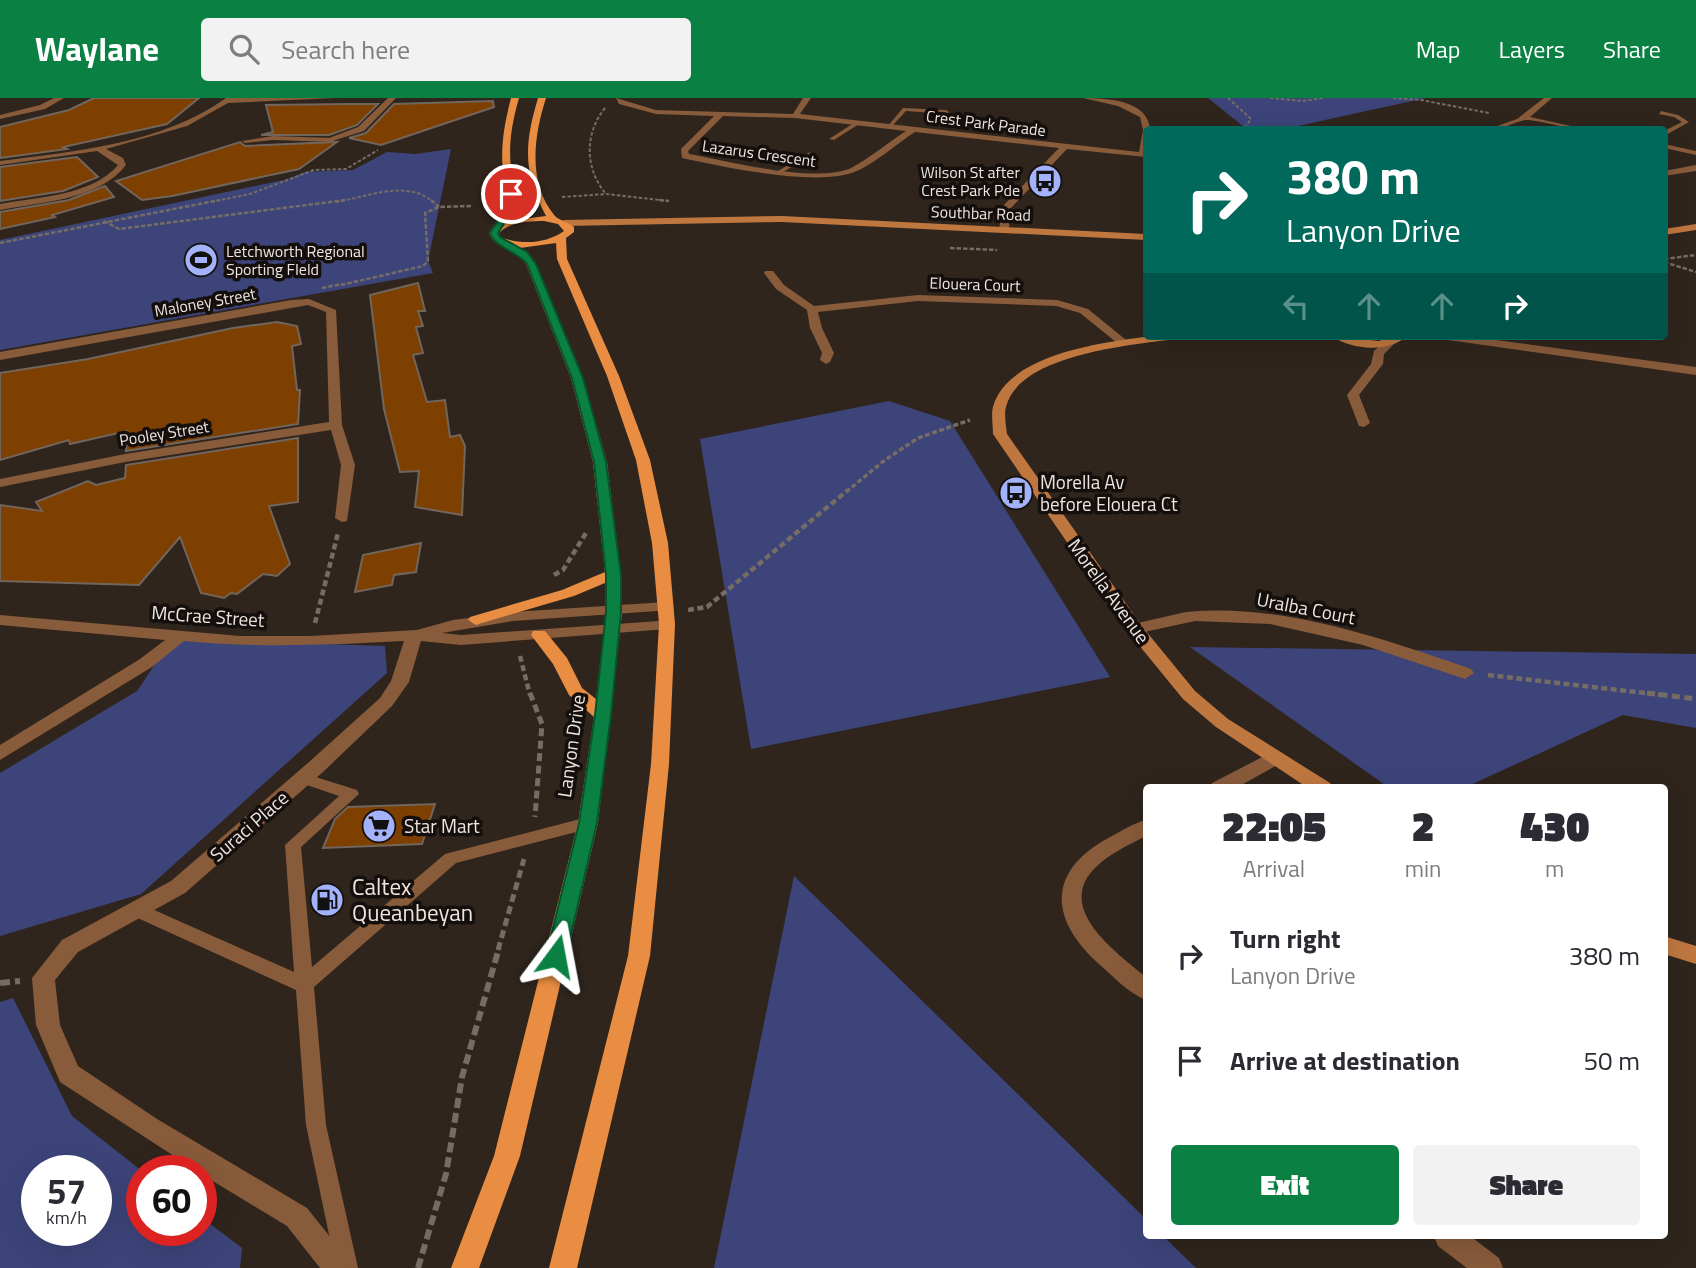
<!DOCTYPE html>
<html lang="en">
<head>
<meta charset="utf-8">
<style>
  :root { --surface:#fff; --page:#f2f2f3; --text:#2b2b33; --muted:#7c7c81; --accent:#0b8043 }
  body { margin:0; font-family:"Titillium Web",sans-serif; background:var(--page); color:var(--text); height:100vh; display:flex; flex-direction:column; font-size:26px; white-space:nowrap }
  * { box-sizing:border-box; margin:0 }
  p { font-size:23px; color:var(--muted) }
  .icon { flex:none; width:38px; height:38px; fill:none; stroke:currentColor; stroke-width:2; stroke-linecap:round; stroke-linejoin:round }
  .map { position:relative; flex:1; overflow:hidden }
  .panel { position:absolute; left:1143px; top:686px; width:525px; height:455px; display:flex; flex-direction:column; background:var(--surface); border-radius:7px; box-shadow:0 7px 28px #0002 }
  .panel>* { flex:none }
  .banner { position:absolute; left:1143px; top:28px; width:525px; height:214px; border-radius:7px; box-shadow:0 7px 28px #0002; background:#00695c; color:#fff; overflow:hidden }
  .speed { position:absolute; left:21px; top:1057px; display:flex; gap:14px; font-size:35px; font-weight:700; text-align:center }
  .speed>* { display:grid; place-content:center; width:91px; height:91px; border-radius:50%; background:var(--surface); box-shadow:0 7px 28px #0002; line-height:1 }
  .speed small { font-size:18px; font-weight:400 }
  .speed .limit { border:10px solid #d22; background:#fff; color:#111 }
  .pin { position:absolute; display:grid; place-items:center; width:60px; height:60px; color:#fff; margin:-30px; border:4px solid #fff; border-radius:50%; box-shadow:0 2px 7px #0007 }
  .me { position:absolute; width:77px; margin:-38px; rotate:13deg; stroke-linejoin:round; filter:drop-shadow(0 0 5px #0008) }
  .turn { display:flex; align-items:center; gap:24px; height:147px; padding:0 28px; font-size:32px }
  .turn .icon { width:91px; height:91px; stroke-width:2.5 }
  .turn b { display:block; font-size:49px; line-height:60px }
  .lanes { display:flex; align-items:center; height:66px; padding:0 28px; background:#0003; justify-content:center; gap:35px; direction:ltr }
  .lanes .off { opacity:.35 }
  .eta { display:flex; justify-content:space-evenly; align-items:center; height:119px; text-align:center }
  .eta b { font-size:42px; font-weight:800; line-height:49px }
  .action { display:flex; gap:14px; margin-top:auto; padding:14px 28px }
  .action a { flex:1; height:80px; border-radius:7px; background:var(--accent); color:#fff; font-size:28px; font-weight:800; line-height:80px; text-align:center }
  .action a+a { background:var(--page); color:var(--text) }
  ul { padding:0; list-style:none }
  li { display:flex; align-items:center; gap:21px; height:105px; padding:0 28px }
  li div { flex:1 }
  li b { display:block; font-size:26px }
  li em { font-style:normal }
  header { display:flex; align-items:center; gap:42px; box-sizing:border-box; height:98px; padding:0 35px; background:var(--accent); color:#fff }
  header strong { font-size:33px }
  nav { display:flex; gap:38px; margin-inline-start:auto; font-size:24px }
  .search { width:490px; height:63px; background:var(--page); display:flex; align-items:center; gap:18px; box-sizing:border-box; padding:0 24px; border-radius:7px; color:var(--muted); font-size:26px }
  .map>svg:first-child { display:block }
</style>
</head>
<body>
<header>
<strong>Waylane</strong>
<div class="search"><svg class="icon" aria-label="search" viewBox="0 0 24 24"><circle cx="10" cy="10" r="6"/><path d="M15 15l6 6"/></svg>Search here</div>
<nav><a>Map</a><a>Layers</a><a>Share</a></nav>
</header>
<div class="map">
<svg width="1696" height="1170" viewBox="0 0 1696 1170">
  <rect width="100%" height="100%" fill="#2f251d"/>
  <g fill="#3d447a" fill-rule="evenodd">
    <polygon points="1208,0 1426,0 1284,31 1244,29"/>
    <polygon points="451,51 428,163 433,175 0,252 0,142 288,81 304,74 353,72 387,54 415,56"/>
    <polygon points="889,303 950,323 1110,579 751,651 700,341"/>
    <polygon points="172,541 385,548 387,575 141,796 0,838 0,675 137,593"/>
    <polygon points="1190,549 1696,556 1696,630 1623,617 1466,689 1388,689"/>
    <polygon points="794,778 1146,1121 1146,1138 1163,1138 1196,1170 714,1170"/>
    <path d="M13 900 72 1018 142 1073V1132H201V1119L242 1150 240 1170H0V904ZM37 1073H96V1132H37Z"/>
  </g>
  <g fill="#7e4000" stroke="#71655c" stroke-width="2">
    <polygon points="94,0 199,0 167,26 63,49 67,51 0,60 0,29 69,12"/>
    <polygon points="493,3 494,9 381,47 349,40 366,35 394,6"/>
    <polygon points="350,6 378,6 357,27 329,37 261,37 273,34 266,7"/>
    <polygon points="240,44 245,48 337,44 299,71 172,98 142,102 116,83"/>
    <polygon points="77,59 98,79 63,93 0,103 0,69"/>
    <polygon points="105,88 114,99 52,117 55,119 0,131 0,114 69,102"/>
    <polygon points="418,185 425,213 418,213 423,228 416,229 423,255 413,257 427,304 445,302 450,339 460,337 465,348 462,417 415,409 419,373 400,374 384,311 370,197"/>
    <polygon points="277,224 297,228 301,246 292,248 297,292 300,292 298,326 126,353 127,333 70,346 69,342 0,362 0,275 88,261 233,230"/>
    <polygon points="298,340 298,404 269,408 290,466 277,478 263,476 237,496 231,495 224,500 201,495 180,439 139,487 0,483 0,407 42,413 36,404 88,383 96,387 125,380 126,367"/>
    <polygon points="421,445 416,474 394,477 392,487 355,494 363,457"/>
    <polygon points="435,706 422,746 323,750 335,721 348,709"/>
  </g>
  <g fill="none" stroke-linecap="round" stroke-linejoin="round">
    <g stroke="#756c65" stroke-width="2" stroke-dasharray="3.5 2" stroke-linecap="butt">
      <polyline points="1228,0 1251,21 1243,32"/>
      <polyline points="1270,0 1303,3 1323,0"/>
      <polyline points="1393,0 1421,2 1489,15"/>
      <path d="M605 10C584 36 585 71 606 96"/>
      <polyline points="562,99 606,96 669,103"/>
      <polyline points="211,104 250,96 314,72 346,71 378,52"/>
      <path d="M336 104C367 99 407 81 433 104"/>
    </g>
    <g stroke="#756c65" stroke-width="2.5" stroke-dasharray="4.5 2" stroke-linecap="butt">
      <polyline points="431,102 439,109"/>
      <polyline points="659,102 669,103"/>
      <polyline points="104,123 119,131 346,102"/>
      <polyline points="0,145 220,102"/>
      <polyline points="950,150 997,152"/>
      <polyline points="1664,161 1696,157"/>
      <polyline points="1664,164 1696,174"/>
      <polyline points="341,187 423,168 428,163 425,115 439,109 471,108"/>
      <polyline points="322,190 342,186"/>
    </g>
    <polyline stroke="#756c65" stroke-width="3.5" stroke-dasharray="5 2.5" stroke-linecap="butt" points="846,394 885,362 918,340 970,322"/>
    <g stroke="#756c65" stroke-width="4.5" stroke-dasharray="6 3.5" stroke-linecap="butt">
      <polyline points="554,477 563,472 586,435"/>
      <polyline points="688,512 707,509 848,392"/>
      <polyline points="315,525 338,435"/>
      <polyline points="520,558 530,597"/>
      <polyline points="1488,577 1662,597"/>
    </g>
    <g stroke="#756c65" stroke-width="5" stroke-dasharray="8 4.5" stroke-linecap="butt">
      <polyline points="530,595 542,626 535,719"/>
      <polyline points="1647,595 1696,601"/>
      <polyline points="498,852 524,761"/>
    </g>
    <g stroke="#756c65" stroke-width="6" stroke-dasharray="10 5" stroke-linecap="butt">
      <polyline points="0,885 20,883"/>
      <polyline points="418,1170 446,1076 462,979 499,850"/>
    </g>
    <g fill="#885b3a" fill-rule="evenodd">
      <polygon points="903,10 946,12 949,14 946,16 906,13 891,29 887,29"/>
      <polygon points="1661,13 1678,17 1689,24 1664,38 1664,33 1682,24 1674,19 1659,16"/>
      <polygon points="857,23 859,26 834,42 829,41"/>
      <polygon points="273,38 332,40 335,42 332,44 273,42 245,45 242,43"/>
      <polygon points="810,54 812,57 783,74 778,73"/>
      <polygon points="303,675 357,692 359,696 301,749 312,869 445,756 588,719 594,721 596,725 594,729 588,731 456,765 314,889 326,1027 358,1170 336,1170 306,1027 296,892 131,817 128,812 131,807 137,805 143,807 294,874 285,747 339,698 298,684 295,680 298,676"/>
    </g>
    <g fill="#885b3a" fill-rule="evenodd">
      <polygon points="54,0 64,0 45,11 0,21 0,17 40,7"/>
      <path d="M226 0H335L228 5 187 28 106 51 123 60 126 67C99 102 41 104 0 112V106C37 99 92 98 118 67L97 53 0 67V63C76 53 162 46 226 0Z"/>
      <polygon points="388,0 396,0 364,33 329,44 329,40 358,29"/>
      <path d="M616 0 656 12 793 16 803 0H811L800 16 1139 54 1143 32 1140 19 1118 8 1083 0C1106 0 1149 2 1150 32H1146V59L1067 51 1010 111 1009 131 1004 134 999 131 1003 108 1059 50 915 34C896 46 877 64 857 73 819 90 724 69 682 60L681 51 714 18 656 16 619 6ZM723 18 795 20 906 33C889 44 871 59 853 69 818 87 729 63 689 56L688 53Z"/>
      <path d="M1544 0H1552L1530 19 1589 32C1572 32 1535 21 1525 22 1512 25 1501 32 1486 32L1517 21Z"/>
      <polygon points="1664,46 1696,53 1696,57 1664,50"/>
      <polygon points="1696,67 1696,73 1664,78 1664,73"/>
      <polygon points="765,173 773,173 784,187 814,208 918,197 1057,202 1088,211 1131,246 1121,248 1080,215 1056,208 918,203 818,214 822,230 834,255 830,264 826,266 820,262 822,255 810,230 807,212 776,191 764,175"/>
      <polygon points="309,201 336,212 342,327 355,367 347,423 342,424 335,420 341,367 331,332 125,364 0,389 0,381 125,356 329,324 326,214 308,207 0,262 0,254 291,202"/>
      <polygon points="1435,238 1466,238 1696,269 1696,277 1441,241"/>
      <polygon points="1386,242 1396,244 1384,256 1383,266 1359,297 1370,325 1364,329 1359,328 1347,297 1371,266 1374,253"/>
      <path d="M666 504 674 509 672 512 513 523 442 535 461 537 673 522 675 526 667 531 461 547 421 543 409 584 392 608 323 674 185 795 78 854 55 882 60 927 78 968 157 1021 307 1110 347 1160 351 1170H320L287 1128 201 1076V1073H197L60 984 36 927 32 880 62 842 171 783 309 664 380 600 391 583 404 543C330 547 258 550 184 543L152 569 0 662V647L140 561 165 542 0 527V517L240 538H310L417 532 453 522 513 514Z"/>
      <path d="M1186 514C1283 505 1381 540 1471 571L1474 575 1465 581 1363 547 1270 526 1195 523 1135 536 1127 531 1129 527Z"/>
      <polygon points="1274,653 1281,655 1283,660 1281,665 1236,690 1210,690 1212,685"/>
      <path d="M1146 722V738C1129 747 1110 755 1096 769 1053 810 1117 855 1146 879V902C1128 895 1113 878 1099 866 1047 819 1048 771 1112 738 1123 732 1134 725 1146 722Z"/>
      <polygon points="1434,1138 1470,1138 1499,1160 1503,1170 1467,1170 1438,1148"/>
    </g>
    <g fill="#bf7740" fill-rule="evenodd">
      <polygon points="782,118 1146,136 1146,142 782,124 564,128 559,125 564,122"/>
      <polygon points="1696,126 1696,132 1664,137 1664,131"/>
      <path d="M1151 238H1182L1176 241C1132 247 1019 256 1006 309 1004 316 1006 328 1007 336L1141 527 1195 593 1228 621 1330 685 1332 690H1308L1216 629 1183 601 1129 535 993 336C993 328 991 316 993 309 1008 255 1106 244 1151 238Z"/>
      <path d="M1332 238 1379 243 1393 238H1407C1389 255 1351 252 1332 238Z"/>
      <polygon points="1664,838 1696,848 1696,866 1664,856"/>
    </g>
    <path fill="#e98d42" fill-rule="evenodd" d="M511 0H519C507 42 508 64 517 107L506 123 546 118C523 74 524 47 538 0H546C534 37 527 85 555 118 559 122 568 124 574 129V134L566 140 567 161 619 278 650 362 668 445 675 526 669 666 650 858 577 1170H549L628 858 651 666 659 526 652 445 636 362 607 278 557 161 556 145 520 150 528 154 536 166 583 280 607 364 621 476 622 515 598 725 520 1058 479 1170H451L494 1058 578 725 594 619 569 597 553 566 531 537 533 533H545L567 560 582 590 596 601 606 515 605 485 574 498 482 525 476 527 468 522 470 519 562 492 605 474 593 364 571 280 526 166C517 153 494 150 489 135L507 107C500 64 500 42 511 0ZM544 123 558 126 564 133C545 146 522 147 500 139L499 135C509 124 529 123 544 123Z"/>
  </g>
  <path fill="#0b8043" stroke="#07532c" stroke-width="2" d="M508 94 515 96 516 107 498 135 500 139 527 154 536 166 583 280 606 364 621 477V514L611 617 597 725 566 858 563 864 556 866 549 864 546 858 579 725 595 617 606 514V477L594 364 572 280 527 166C517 153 495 150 490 135L508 107Z"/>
  <defs>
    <symbol id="bus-disc" viewBox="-11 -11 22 22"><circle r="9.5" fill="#a4b2fc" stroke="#140f0c"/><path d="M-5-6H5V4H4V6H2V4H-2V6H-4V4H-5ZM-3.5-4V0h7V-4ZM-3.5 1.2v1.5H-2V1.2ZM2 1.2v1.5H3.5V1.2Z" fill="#111"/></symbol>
    <symbol id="stadium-disc" viewBox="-11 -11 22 22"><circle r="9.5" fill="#a4b2fc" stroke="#140f0c"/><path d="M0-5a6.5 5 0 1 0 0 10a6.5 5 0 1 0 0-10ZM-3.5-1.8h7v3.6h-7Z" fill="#111"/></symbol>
    <symbol id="supermarket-disc" viewBox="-11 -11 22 22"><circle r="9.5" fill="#a4b2fc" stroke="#140f0c"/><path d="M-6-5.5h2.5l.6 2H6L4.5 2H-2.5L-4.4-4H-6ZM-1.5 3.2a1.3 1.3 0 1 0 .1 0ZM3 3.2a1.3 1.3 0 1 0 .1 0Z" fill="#111"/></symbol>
    <symbol id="fuel-disc" viewBox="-11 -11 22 22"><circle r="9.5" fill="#a4b2fc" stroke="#140f0c"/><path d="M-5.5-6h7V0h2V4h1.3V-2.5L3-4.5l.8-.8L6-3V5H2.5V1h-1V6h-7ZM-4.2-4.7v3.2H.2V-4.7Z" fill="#111"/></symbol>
  </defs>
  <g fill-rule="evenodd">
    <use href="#bus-disc" x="1026" y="64" width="38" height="38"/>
    <use href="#stadium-disc" x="182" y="143" width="38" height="38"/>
    <use href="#bus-disc" x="997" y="376" width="38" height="38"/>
    <use href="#supermarket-disc" x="360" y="709" width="38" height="38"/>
    <use href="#fuel-disc" x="308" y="783" width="38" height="38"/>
  </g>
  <g text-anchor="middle" stroke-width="7" stroke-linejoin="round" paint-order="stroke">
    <g font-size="16" fill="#ede5e0" stroke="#140f0c">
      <text transform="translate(986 25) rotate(7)" y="6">Crest Park Parade</text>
      <text transform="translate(759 55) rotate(8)" y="6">Lazarus Crescent</text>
      <text transform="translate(981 115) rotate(2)" y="6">Southbar Road</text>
      <text transform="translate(975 186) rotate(2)" y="6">Elouera Court</text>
      <text transform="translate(205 204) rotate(-10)" y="6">Maloney Street</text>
      <text transform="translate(164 335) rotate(-9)" y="6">Pooley Street</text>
    </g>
    <g font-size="16" fill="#ede5e0" stroke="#140f0c" text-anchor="end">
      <text x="1020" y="80">Wilson St after<tspan x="1020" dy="18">Crest Park Pde</tspan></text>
      <text x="226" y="159" text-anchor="start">Letchworth Regional<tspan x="226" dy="18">Sporting FIeld</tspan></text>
    </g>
    <g font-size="19" fill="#ede5e0" stroke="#140f0c" text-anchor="start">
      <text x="1040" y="391">Morella Av<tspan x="1040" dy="22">before Elouera Ct</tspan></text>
      <text x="404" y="735">Star Mart</text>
    </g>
    <g font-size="19" fill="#ede5e0" stroke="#140f0c">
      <text transform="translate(1109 493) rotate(54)" y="7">Morella Avenue</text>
      <text transform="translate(1306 510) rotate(11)" y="7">Uralba Court</text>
      <text transform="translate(208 518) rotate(4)" y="7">McCrae Street</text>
      <text transform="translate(571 648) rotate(-82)" y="7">Lanyon Drive</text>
      <text transform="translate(249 728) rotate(-41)" y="7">Suraci Place</text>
    </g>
    <g font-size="23" fill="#ede5e0" stroke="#140f0c" text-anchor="start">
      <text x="352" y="797">Caltex<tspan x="352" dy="26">Queanbeyan</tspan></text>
    </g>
  </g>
</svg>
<div class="speed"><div>57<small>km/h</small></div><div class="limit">60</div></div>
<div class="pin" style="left:511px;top:96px;background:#d93025"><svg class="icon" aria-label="arrive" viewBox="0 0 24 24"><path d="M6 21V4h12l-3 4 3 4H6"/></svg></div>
<svg class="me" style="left:556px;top:858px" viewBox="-20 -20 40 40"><path d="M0-17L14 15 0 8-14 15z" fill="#0b8043" stroke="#fff" stroke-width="4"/></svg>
<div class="banner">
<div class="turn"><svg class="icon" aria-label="right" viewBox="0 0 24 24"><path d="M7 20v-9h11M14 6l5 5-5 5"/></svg><div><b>380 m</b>Lanyon Drive</div></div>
<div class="lanes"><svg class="icon off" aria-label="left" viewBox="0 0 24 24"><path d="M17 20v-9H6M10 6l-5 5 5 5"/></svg><svg class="icon off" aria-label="ahead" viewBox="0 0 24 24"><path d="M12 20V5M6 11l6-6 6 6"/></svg><svg class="icon off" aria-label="ahead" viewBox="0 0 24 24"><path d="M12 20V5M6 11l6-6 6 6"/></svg><svg class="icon" aria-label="right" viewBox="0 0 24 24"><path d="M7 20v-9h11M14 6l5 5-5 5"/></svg></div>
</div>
<section class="panel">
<div class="eta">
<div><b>22:05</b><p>Arrival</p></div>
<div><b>2</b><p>min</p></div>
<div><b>430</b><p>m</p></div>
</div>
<ul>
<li><svg class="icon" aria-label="right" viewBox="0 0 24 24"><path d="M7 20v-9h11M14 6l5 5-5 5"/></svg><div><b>Turn right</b><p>Lanyon Drive</p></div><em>380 m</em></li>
<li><svg class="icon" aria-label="arrive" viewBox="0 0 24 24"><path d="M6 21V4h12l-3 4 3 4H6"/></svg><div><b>Arrive at destination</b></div><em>50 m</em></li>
</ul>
<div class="action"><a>Exit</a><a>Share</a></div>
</section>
</div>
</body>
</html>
